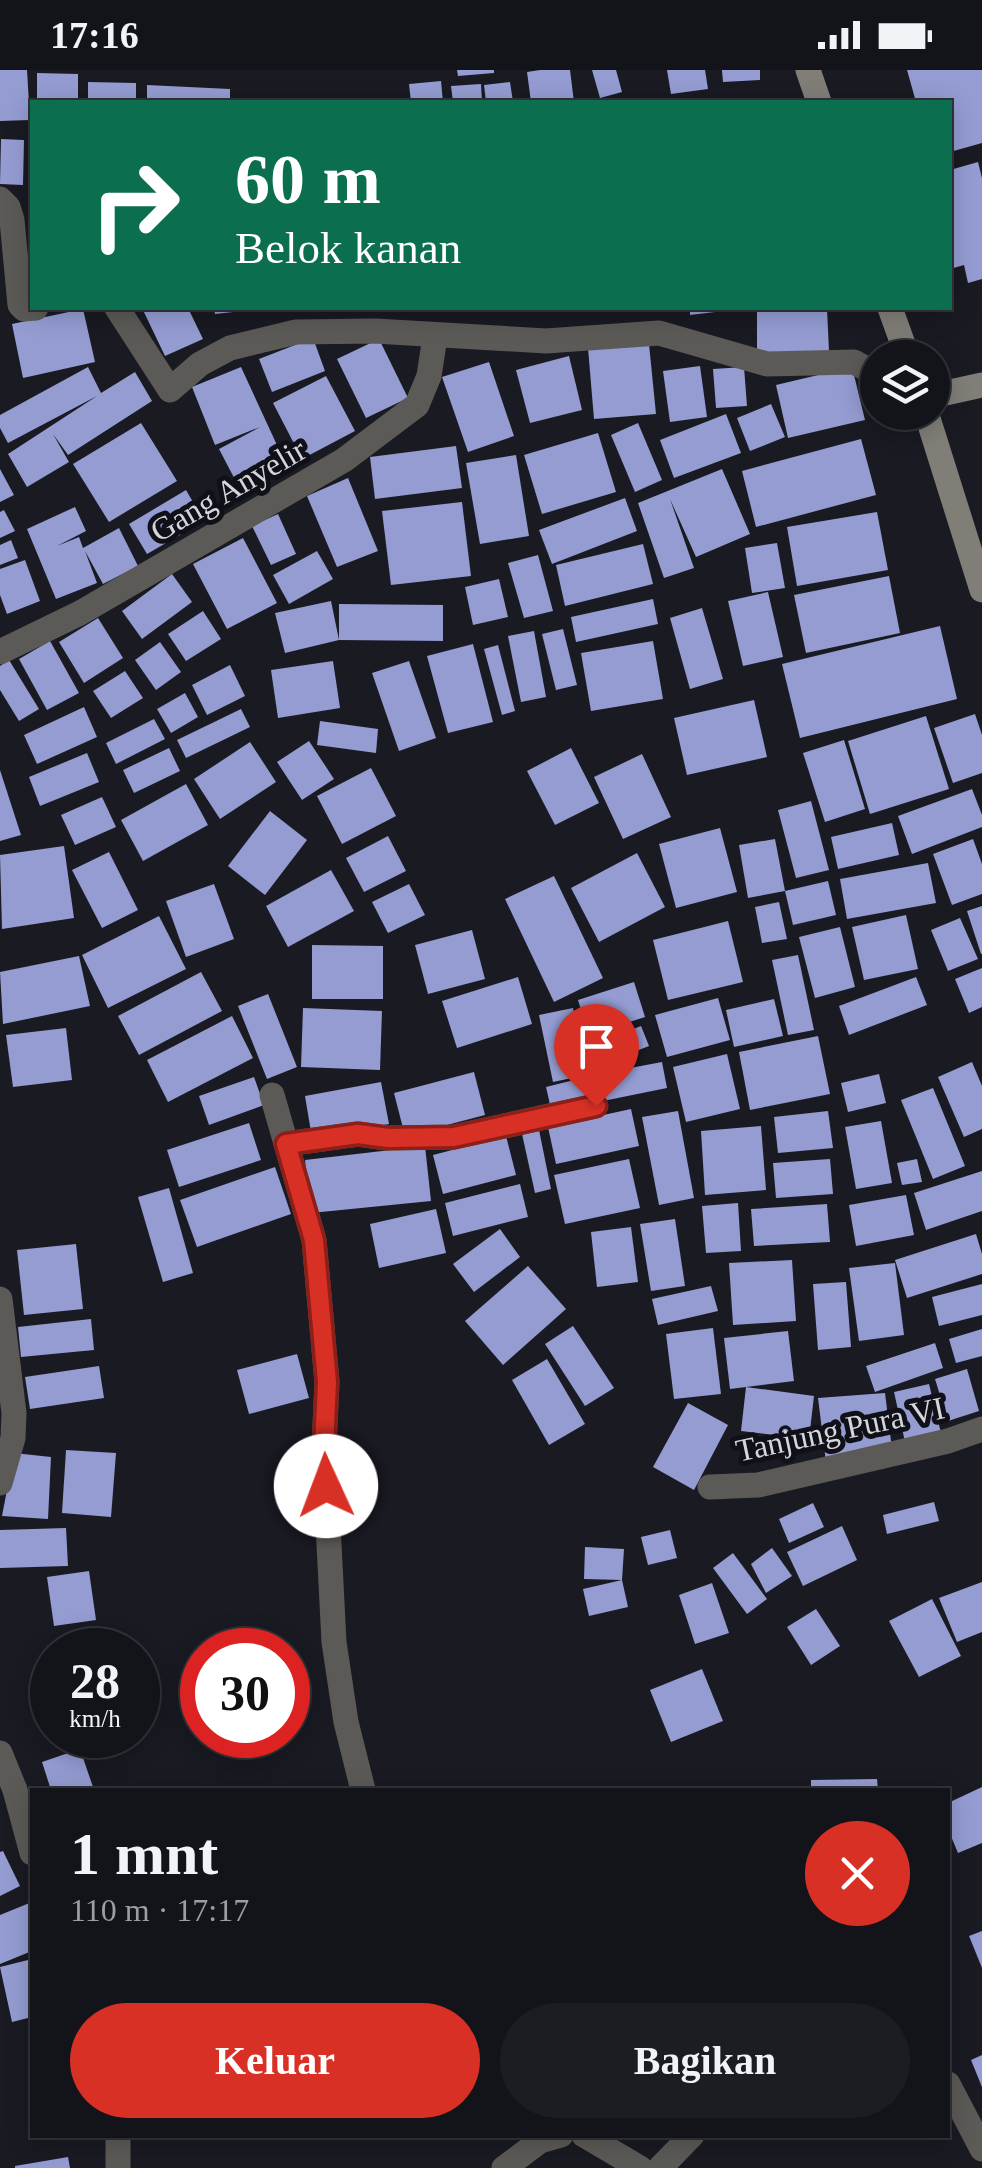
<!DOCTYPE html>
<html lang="id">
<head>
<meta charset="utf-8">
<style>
  :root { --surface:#13141a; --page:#1c1d23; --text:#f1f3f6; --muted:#9d9ea2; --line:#323339; --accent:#d93025 }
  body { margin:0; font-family:"Times New Roman",serif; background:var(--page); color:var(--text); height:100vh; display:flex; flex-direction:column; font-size:38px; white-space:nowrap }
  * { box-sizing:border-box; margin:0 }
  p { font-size:32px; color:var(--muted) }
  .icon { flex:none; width:55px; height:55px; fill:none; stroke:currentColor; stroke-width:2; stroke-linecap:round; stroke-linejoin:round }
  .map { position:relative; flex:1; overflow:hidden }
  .side { position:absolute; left:30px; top:1718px; width:920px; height:350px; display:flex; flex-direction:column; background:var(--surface); border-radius:0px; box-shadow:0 5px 25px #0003,0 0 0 2px var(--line) }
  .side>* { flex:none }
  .top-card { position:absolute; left:30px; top:30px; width:922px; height:210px; border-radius:0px; box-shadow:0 5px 25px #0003,0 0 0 2px var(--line); background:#0b6e4f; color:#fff; overflow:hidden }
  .controls { position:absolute; left:860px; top:270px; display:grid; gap:20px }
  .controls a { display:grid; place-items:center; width:90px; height:90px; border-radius:50%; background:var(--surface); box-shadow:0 5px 25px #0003,0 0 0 2px var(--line); font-size:50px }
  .speed { position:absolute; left:30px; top:1558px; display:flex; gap:20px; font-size:50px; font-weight:700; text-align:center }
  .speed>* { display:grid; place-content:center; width:130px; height:130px; border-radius:50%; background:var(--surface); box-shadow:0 5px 25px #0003,0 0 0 2px var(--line); line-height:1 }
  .speed small { font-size:25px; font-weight:400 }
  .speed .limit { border:15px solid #d22; background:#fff; color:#111 }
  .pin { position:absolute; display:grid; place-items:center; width:85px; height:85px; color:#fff; margin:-102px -42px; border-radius:50% 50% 50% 0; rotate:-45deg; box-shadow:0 0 10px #0007 }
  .pin .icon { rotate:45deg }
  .me { position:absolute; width:110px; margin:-55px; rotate:358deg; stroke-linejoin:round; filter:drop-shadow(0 0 8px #0008) }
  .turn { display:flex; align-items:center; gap:35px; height:210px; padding:0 40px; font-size:45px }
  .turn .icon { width:130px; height:130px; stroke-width:2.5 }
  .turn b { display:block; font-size:70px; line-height:85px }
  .round { display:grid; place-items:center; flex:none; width:105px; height:105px; border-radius:52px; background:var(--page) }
  .headline { display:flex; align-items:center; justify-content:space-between; height:170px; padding:0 40px }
  h1 { font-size:60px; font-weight:700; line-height:75px }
  .primary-button { display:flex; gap:20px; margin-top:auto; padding:20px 40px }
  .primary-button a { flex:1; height:115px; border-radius:60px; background:var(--accent); color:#fff; font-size:40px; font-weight:700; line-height:115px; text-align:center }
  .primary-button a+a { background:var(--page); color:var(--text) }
  .status { display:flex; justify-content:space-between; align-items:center; height:70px; padding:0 50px; background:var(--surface); direction:ltr }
  .status svg { height:28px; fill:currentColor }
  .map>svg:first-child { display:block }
</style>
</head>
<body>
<div class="status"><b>17:16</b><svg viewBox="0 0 49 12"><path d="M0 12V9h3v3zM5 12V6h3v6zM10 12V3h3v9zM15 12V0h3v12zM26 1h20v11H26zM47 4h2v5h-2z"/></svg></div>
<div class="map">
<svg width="982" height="2098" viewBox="0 0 982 2098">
  <rect width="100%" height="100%" fill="#191a22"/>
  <g fill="#949cd2">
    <polygon points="0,0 27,0 30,50 0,51"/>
    <polygon points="457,0 494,0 494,3 458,6"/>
    <polygon points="540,0 570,0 574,32 531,32 527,2"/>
    <polygon points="592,0 616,0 622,22 600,28"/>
    <polygon points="667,0 705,0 708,19 671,24"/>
    <polygon points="722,0 760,0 760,10 723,12"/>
    <polygon points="907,0 982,0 982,73 950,82 950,32 916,32"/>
    <polygon points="37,3 78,4 78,32 37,32"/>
    <polygon points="441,11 443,32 411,32 409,14"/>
    <polygon points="88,12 136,13 136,32 88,32"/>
    <polygon points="510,12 513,32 486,32 484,15"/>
    <polygon points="481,14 482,32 453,32 451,16"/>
    <polygon points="147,15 230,19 230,32 147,32"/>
    <polygon points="1,69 24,70 23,115 0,114"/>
    <polygon points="978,92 982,108 982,209 968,213 964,195 950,199 950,100"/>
    <polygon points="142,238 188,238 203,269 165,286"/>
    <polygon points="214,238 252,238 252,240 215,244"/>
    <polygon points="690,238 715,238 715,242 690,245"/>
    <polygon points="83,239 95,292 23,308 12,254"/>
    <polygon points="827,239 829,281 757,283 757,241"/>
    <polygon points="313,268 325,301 272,322 259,289"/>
    <polygon points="379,269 408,328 366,348 337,289"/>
    <polygon points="649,274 656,344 594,349 588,278"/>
    <polygon points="569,286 582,340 530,353 516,300"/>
    <polygon points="489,292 514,366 468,382 442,307"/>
    <polygon points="700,296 707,347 670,352 663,301"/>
    <polygon points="88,297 101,323 135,302 152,331 68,385 53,364 69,392 27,417 8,384 97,326 8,373 0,358 0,345"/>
    <polygon points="241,297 288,399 242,423 219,379 260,357 215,375 192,317"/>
    <polygon points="744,297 747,336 716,338 713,299"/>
    <polygon points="852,297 865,350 788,368 776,315"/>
    <polygon points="326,306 355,361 302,389 273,333"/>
    <polygon points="771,334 785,367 750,381 737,348"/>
    <polygon points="726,344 741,383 674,408 660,370"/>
    <polygon points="141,353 177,411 109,452 73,394"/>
    <polygon points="638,353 662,410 635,422 611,365"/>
    <polygon points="598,363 616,422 542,444 524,385"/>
    <polygon points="861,369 876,425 756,457 742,401"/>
    <polygon points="456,376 462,418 375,429 370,387"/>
    <polygon points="516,385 529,466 480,474 466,393"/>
    <polygon points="0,399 14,425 0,432"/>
    <polygon points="722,399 750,464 696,487 670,429 694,498 664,508 638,433"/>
    <polygon points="348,408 378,481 337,497 307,426"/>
    <polygon points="186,420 204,451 147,484 129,454"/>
    <polygon points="625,428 637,461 552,494 539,460"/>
    <polygon points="462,432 471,506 391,515 382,441"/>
    <polygon points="75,437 86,461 57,476 79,467 83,478 119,458 138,496 103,514 85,481 97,513 56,529 27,459"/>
    <polygon points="4,440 15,461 0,468 0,442"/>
    <polygon points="877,442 888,500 797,516 787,457"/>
    <polygon points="278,444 296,484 271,495 252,456"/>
    <polygon points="243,468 277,533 227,559 193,494"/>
    <polygon points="11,470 18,488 0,495 0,475"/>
    <polygon points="777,473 785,518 752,523 745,478"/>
    <polygon points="643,474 653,514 565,536 556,495"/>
    <polygon points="317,481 333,509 289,534 273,505"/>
    <polygon points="538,485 553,541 524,548 508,493"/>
    <polygon points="25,490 40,531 7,544 0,525 0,499"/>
    <polygon points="172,504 192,532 142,569 122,541"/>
    <polygon points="889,506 900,563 806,583 794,525"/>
    <polygon points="499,509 508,547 473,555 465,517"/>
    <polygon points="768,522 783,587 743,596 728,531"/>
    <polygon points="653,529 658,554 576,572 571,547"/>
    <polygon points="331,531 339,570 339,534 443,535 443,571 339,570 285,583 275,543"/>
    <polygon points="702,538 723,609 690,619 670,548"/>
    <polygon points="203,541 221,569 186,591 168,564"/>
    <polygon points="98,548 123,588 84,613 59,572"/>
    <polygon points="940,556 957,629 800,668 782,594"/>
    <polygon points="563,559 577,615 556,620 542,564"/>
    <polygon points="534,561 546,627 521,632 508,566"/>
    <polygon points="50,571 79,623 47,640 19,589"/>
    <polygon points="653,571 663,629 591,641 581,583"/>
    <polygon points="160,572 181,602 156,620 135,590"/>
    <polygon points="473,574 493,652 448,663 427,586"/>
    <polygon points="498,575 515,641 502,645 484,579"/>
    <polygon points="9,590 39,639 19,651 0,620 0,596"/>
    <polygon points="333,591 340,638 278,648 271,600"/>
    <polygon points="409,591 436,668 399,681 372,603"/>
    <polygon points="230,595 245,626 207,645 192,615"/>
    <polygon points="125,601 143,628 111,648 93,621"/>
    <polygon points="185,623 198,647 171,663 157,639"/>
    <polygon points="754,630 767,687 687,705 674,648"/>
    <polygon points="84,637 97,667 37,694 24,665"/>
    <polygon points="241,639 250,657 186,688 177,670"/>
    <polygon points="975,644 982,665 982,703 953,713 934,658"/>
    <polygon points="926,646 949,719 870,744 848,671"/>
    <polygon points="154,649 165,669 116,694 106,673"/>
    <polygon points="320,651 378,659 376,683 317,675"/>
    <polygon points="844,670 865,739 825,752 803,683"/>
    <polygon points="309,671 334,709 302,730 277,692"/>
    <polygon points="250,672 276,712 220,749 194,709"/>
    <polygon points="169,678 180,701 134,723 123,700"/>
    <polygon points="571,678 599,733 555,755 527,701"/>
    <polygon points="87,683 99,712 40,736 29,707"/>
    <polygon points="642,684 671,747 623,769 594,707"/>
    <polygon points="371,698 396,746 342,774 317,726"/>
    <polygon points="0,700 21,765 0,771"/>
    <polygon points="186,714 208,755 143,791 121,750"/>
    <polygon points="972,719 982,745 982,757 912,784 898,746"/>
    <polygon points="102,727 116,757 75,775 61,745"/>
    <polygon points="811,731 829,800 796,808 778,740"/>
    <polygon points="270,741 307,770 265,825 228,796"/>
    <polygon points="892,753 899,785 838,799 831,767"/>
    <polygon points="720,758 737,822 676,838 659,774"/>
    <polygon points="388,766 406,801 364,822 346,788"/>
    <polygon points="775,769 785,821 748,828 739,775"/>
    <polygon points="973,769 982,794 982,824 952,835 933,784"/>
    <polygon points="64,776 74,848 2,859 0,785"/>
    <polygon points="109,782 138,840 102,858 72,800"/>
    <polygon points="637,783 665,837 599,872 571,818"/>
    <polygon points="928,793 936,833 847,849 840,809"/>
    <polygon points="331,800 354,841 288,877 266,836"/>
    <polygon points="554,806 603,908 554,932 505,829"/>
    <polygon points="828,811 836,845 793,855 785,821"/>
    <polygon points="214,814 234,869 186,887 166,831"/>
    <polygon points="409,814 425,845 388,863 372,832"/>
    <polygon points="779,832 787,869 762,873 755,837"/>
    <polygon points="982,836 982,884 981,884 967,841"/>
    <polygon points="906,845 918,899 864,910 852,857"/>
    <polygon points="159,846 186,899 108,938 82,885"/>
    <polygon points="960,848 978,889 948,901 931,860"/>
    <polygon points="728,851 743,912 668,930 653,870"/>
    <polygon points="840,857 855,917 815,928 799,867"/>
    <polygon points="472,860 485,909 428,924 415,875"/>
    <polygon points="312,875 383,876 383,929 312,929"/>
    <polygon points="798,885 814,960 788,965 772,890"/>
    <polygon points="79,886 90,936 3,954 0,902"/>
    <polygon points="982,898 982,937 969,943 955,909"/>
    <polygon points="201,902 222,941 139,985 118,946"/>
    <polygon points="518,907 532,954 457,978 442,931"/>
    <polygon points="916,907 927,935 849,965 839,936"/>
    <polygon points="634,912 645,947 589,965 578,930"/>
    <polygon points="268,924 297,997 267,1009 238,936"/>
    <polygon points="718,928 730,970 667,987 655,945"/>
    <polygon points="774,929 783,966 734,977 726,940"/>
    <polygon points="303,938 382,941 380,1000 301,997"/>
    <polygon points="573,938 586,1005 553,1012 539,945"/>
    <polygon points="232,946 253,988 168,1032 147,990"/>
    <polygon points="641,956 649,976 595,997 587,977"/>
    <polygon points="66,958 72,1010 13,1017 6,965"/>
    <polygon points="818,966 830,1024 750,1040 739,982"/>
    <polygon points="727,984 740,1039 686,1052 673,997"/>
    <polygon points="662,992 667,1018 598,1032 593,1005"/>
    <polygon points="972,992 982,1016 982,1059 964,1067 938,1007"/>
    <polygon points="474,1002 485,1045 405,1066 394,1023"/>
    <polygon points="879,1004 886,1033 848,1042 841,1013"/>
    <polygon points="254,1007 264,1035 209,1055 199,1026"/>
    <polygon points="586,1007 592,1029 551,1039 546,1017"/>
    <polygon points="381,1012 389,1054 312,1068 305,1026"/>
    <polygon points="933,1018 965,1096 933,1109 901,1030"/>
    <polygon points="631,1039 639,1076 556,1094 548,1057"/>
    <polygon points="678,1041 694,1128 659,1135 642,1047"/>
    <polygon points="828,1041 833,1078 778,1083 774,1047"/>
    <polygon points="881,1051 892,1113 856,1119 845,1057"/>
    <polygon points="249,1053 261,1090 179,1117 167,1080"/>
    <polygon points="761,1056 766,1120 705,1125 701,1061"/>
    <polygon points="539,1060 551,1119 535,1123 522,1064"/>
    <polygon points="506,1066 516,1105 443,1124 433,1085"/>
    <polygon points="425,1076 431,1131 311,1143 305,1090"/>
    <polygon points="629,1089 640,1138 565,1154 554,1105"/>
    <polygon points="830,1089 833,1124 776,1128 773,1093"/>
    <polygon points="917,1089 922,1112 902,1115 897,1093"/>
    <polygon points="275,1097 291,1144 197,1177 180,1130"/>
    <polygon points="982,1101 982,1141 926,1160 914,1123"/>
    <polygon points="520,1114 528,1147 453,1166 445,1133"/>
    <polygon points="169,1118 193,1203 163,1212 138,1127"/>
    <polygon points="906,1125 914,1165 856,1176 849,1135"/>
    <polygon points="738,1133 741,1181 706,1183 702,1136"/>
    <polygon points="827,1134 830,1172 754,1176 751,1139"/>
    <polygon points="436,1139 446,1183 379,1198 370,1154"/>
    <polygon points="675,1149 685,1216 651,1221 640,1154"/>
    <polygon points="631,1157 638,1212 597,1217 591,1162"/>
    <polygon points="500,1159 520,1187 474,1222 453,1194"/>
    <polygon points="976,1164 982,1184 982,1204 907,1228 895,1190"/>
    <polygon points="76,1174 83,1239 24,1245 17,1180"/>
    <polygon points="792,1190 796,1251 733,1255 729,1193"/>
    <polygon points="895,1193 904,1265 859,1271 849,1198"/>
    <polygon points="528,1196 566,1239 503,1295 465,1251"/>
    <polygon points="846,1212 851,1277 818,1280 813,1214"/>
    <polygon points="982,1214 982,1245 939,1256 932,1227"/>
    <polygon points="711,1216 718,1241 658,1255 652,1229"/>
    <polygon points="91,1249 94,1280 21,1287 18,1257"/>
    <polygon points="573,1256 614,1318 585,1336 545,1274"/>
    <polygon points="713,1258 721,1324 674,1329 666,1264"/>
    <polygon points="982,1259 982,1286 956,1293 949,1269"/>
    <polygon points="788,1261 794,1311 730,1319 724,1268"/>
    <polygon points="935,1273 943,1298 875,1322 866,1296"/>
    <polygon points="297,1284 309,1328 249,1344 237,1300"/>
    <polygon points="547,1289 585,1354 549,1375 512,1310"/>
    <polygon points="99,1296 104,1328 30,1339 25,1307"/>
    <polygon points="967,1299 979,1341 948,1351 935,1309"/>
    <polygon points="929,1314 941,1363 905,1372 894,1322"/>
    <polygon points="746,1317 814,1326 809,1369 741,1361"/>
    <polygon points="885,1323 892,1379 826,1392 818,1328"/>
    <polygon points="688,1333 728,1355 694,1420 653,1397"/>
    <polygon points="66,1380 116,1383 111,1447 62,1443"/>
    <polygon points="14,1383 51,1387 48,1449 2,1446"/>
    <polygon points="934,1432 939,1451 887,1464 883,1445"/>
    <polygon points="813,1433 824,1457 789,1473 779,1449"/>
    <polygon points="842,1456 857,1490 803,1516 787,1482"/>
    <polygon points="66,1458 68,1496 0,1498 0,1460"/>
    <polygon points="670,1460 677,1488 648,1495 641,1467"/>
    <polygon points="585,1477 624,1479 622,1510 628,1537 589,1546 583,1519 622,1510 584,1509"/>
    <polygon points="772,1478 792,1506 766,1523 751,1494"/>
    <polygon points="733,1483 767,1529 747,1544 713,1498"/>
    <polygon points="89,1501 96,1550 54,1556 47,1507"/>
    <polygon points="982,1512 982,1562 957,1572 939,1528"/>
    <polygon points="712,1513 729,1563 695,1574 679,1525"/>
    <polygon points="932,1529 961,1586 919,1607 889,1551"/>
    <polygon points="816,1539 840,1576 811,1595 787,1557"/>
    <polygon points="702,1599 723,1651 671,1672 650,1620"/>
    <polygon points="80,1679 94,1720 51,1720 42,1692"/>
    <polygon points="877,1709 878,1720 811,1720 811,1710"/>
    <polygon points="982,1717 982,1773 958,1783 948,1759 948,1733"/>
    <polygon points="3,1781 20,1816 0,1826 0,1782"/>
    <polygon points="32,1832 32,1881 0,1894 0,1845"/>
    <polygon points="982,1861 982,1898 969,1866"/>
    <polygon points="32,1889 32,1947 12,1952 0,1897"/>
    <polygon points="982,1985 982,2017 971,1990"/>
    <polygon points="68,2087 70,2098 15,2098 15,2096"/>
  </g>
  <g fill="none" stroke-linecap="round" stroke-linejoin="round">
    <g stroke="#5c5a56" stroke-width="25">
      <polyline points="0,129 8,137 12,150 20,235 24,239 36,238"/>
      <polyline points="117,238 170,320 200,294 230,278 296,262 375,261 546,271 659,263 767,294 854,292 878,305"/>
      <polyline points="0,582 80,543 344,390 417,335 429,306 435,267"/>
      <polyline points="272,1025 314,1170 327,1312 324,1377 334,1572 346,1652 363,1720"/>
      <polyline points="286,1074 358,1064 387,1068 454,1067 595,1036"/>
      <polyline points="0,1229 14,1343 13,1368 0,1413"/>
      <polyline points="710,1417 758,1415 948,1371 982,1359"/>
      <polyline points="0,1683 15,1720 32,1783"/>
      <polyline points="948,2014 982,2079"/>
      <polyline points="584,2065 640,2098"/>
      <polyline points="118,2098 118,2065"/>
      <polyline points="504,2098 540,2071 561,2065"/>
      <polyline points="660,2098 692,2065"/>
    </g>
    <g stroke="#817e78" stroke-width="25">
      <polyline points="808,0 819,32"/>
      <polyline points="890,238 908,288"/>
      <polyline points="932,326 982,315"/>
      <polyline points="926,342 982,520"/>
    </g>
  </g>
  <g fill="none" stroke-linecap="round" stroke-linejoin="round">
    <defs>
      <polyline id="route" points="326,1416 324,1377 327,1312 314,1170 286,1074 358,1064 388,1068 454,1067 596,1036"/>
    </defs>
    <use href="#route" stroke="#8d1f18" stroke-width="25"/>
    <use href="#route" stroke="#d93025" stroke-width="18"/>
  </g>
  <g text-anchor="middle" stroke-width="10" stroke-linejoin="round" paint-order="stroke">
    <g font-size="32" fill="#d5d6dc" stroke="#101118">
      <text transform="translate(228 420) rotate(-30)" y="11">Gang Anyelir</text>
      <text transform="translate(840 1359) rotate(-12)" y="11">Tanjung Pura VI</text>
    </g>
  </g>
</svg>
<div class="controls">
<a><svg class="icon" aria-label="layers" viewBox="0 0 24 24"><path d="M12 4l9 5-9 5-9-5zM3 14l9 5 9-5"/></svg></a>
</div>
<div class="speed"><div>28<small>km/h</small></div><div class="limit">30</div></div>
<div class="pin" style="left:596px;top:1036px;background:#d93025"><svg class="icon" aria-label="arrive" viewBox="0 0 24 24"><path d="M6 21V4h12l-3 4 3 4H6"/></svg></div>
<svg class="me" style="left:326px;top:1416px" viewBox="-20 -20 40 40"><circle r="19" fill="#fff"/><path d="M0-13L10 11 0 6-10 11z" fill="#d93025"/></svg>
<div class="top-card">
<div class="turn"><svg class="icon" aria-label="right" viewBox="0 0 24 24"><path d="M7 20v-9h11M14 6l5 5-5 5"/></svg><div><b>60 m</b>Belok kanan</div></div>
</div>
<section class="side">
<div class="headline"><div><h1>1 mnt</h1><p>110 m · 17:17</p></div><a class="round" style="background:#d93025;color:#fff"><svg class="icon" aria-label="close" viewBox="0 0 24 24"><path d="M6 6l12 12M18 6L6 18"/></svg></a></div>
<div class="primary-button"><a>Keluar</a><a>Bagikan</a></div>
</section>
</div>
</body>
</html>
